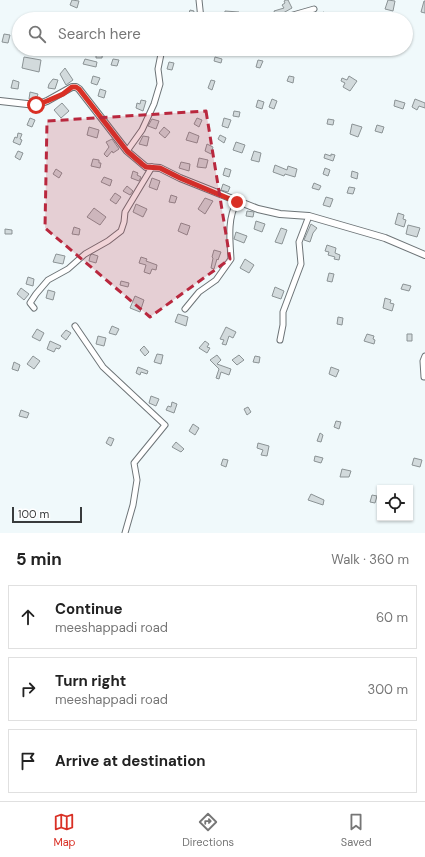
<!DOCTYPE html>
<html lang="en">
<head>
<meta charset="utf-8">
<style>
	body { margin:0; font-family:"DM Sans",sans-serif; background:#f6f6f6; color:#222 }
	.controls { position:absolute; right:12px; bottom:12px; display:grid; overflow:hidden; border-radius:0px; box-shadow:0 1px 3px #0004 }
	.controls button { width:36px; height:36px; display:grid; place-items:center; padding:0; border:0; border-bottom:1px solid #e0e0e0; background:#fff; color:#222; font:20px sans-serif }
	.scale { position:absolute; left:12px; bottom:10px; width:70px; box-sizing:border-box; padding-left:4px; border:2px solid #383b3c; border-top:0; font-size:11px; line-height:14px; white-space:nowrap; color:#383b3c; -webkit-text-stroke:3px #fff; paint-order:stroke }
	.stop { position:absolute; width:12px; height:12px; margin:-9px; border:3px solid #d93025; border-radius:50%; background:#fff }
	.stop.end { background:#d93025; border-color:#fff; box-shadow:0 1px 4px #0008 }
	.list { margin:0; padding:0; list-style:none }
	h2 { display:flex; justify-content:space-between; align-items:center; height:52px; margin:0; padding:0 16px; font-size:17px }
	h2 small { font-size:13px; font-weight:400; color:#767676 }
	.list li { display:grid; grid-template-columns:26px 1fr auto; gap:12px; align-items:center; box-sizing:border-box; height:64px; margin:0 8px 8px; padding:0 8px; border:1px solid #e0e0e0; border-radius:0px }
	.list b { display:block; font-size:15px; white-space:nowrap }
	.list p { margin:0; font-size:13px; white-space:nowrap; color:#767676 }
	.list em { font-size:13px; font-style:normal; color:#767676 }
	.icon { flex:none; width:22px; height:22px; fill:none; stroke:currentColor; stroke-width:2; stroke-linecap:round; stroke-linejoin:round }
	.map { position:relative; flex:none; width:425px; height:533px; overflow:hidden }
	.search { position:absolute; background:#fff; box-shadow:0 1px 3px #0004; left:12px; right:12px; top:12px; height:44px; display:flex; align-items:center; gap:10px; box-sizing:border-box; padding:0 14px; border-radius:22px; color:#767676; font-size:15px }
	.sheet { height:268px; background:#fff }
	nav { display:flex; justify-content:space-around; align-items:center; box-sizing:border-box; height:56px; border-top:1px solid #e0e0e0; background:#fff; font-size:11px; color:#767676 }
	nav a { display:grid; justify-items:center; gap:2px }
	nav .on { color:#d93025 }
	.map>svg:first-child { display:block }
	.building { fill:#d2dadc; stroke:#8b9395 }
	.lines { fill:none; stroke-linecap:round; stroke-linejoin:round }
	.minor-casing { stroke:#6d7477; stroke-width:7 }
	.tertiary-casing { stroke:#6d7477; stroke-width:8 }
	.minor { stroke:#fff; stroke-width:5 }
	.tertiary { stroke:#fff; stroke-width:6 }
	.route { stroke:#d93025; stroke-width:5 }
	.marked { fill:#b9283e; fill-opacity:0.2; stroke:#b9283e; stroke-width:3; stroke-dasharray:8 5; stroke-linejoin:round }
</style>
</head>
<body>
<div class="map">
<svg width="425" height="533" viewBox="0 0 425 533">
	<rect width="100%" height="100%" fill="#f0f9fb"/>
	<!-- building -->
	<path class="building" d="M72,0L79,1L77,8L70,5Z
		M286,0H288L292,8L276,17L274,11L284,8L282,5L285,3L284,1Z
		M388,0L395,1L393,11L385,9Z
		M424,1H425V13L421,12Z
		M190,10L194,11L192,19H187Z
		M225,11L239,12L240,17L234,18V19H224Z
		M323,12L329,14L327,19L320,17Z
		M4,34L10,35L8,43L2,42Z
		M54,49H67L66,54Z
		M96,49H103L102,58H96Z
		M198,49H206L205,54L197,52Z
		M308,49H328L326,55L313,51L312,54L307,53Z
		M24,57L41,60L39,72L22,68Z
		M215,57L222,59L221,63L214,61Z
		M85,59L97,62L96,67L83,64Z
		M113,59L119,60L117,66L111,65Z
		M258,60L263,61L260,68L256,67Z
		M169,62L174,63L172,70L167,69Z
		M65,68L73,80L66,85L60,74Z
		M93,76L100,78L97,85L91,83Z
		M289,76L294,77L293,83L287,81Z
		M349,76L357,81L350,91L343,87L345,83L341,81L342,78L347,80Z
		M53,79L58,80L55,89L48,88L49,84Z
		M13,80L19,82L18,89L11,88Z
		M211,80L215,81L212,90L208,88Z
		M100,89L106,91L104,98L98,96Z
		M30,92L38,94L36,100L29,99Z
		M272,99L277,101L274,109L269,107Z
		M415,99L425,103V108L419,106L417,110L412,107Z
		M141,100L146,101L143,111L136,108L137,103L140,104Z
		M258,100L264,102L262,109L256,107Z
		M395,100L405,103L403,109L394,106Z
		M62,103L69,111L61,118L54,110Z
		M234,111L240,112L239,117L233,116Z
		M30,118L35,120L32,127L27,125Z
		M197,118L202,120L199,127L194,124Z
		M224,118L231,120L228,128L222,126Z
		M152,119L159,121L156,129L148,126Z
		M328,119L334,120L333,125L327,124Z
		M352,124L362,127L358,137L350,134Z
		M377,125L384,127L382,133L375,131Z
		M89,127L99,130L97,138L87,135Z
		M164,127L170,132L165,138L159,133Z
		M189,132L199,136L197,143L186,140Z
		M18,133L22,134L20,139L22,140L20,145L13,142L15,137L17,138Z
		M220,135L226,138L224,143L218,139Z
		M143,136L149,137L147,146L139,144Z
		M112,139L119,149L113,153L112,151L107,157L104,154L109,147L106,142Z
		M236,142L245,145L242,153L233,150Z
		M207,144L213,147L211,154L205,151Z
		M18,151L23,153L20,160L15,157Z
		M254,151L261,153L259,162L251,160Z
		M325,154L331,156V154L335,155L333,161L324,158Z
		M199,158L208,160L206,168L197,167Z
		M93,159L99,160V163H101L100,168L91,166Z
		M181,162L190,164L189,171L179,168Z
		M275,165L287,170L288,166L297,169L295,177L285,174L284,176L273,172Z
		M225,168L231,170L229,177L223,175Z
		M325,168L330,170L328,176L323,174Z
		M56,169L62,173L59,178L53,174Z
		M133,171L138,173L137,175L141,177L139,181L131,178Z
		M352,171L358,173L357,179L351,177Z
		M104,177L112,180L110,186L101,182Z
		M152,178L160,181L157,190L149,187Z
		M314,183L321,186L319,190L312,188Z
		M223,184L230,187L228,192L221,190Z
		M127,186L133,191L130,195L123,191Z
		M349,187L355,188L353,194L347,193Z
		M115,193L121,197L116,204L110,200Z
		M171,195L177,197L175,203L169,202Z
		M326,197L333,199L330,207L323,205Z
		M205,198L213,201L205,214L198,209Z
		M136,204L147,209L143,217L133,212Z
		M94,208L106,217L100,225L87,217Z
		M247,211L254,212L253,217L246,216Z
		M398,213L404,215L403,219L406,220L404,227L395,224Z
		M256,221L265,224L262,232L254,229Z
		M181,223L190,226L187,235L178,231Z
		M311,224L317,228L313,233L310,242L304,240Z
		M408,225L420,228L417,237L406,234Z
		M74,227L80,229L79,235L72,234Z
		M281,228L287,230L282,244L275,242Z
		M5,229L12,230V234H5Z
		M236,232L247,236L244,243L234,239Z
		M327,245L336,248L335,253L340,255L339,260L334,259L335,257L328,255L329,252L325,251Z
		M214,250L221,252L218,260L217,259L214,269L211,268L213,258L212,257Z
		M56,254L65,256L63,264L53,262Z
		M92,254L98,256L96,263L89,261L90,256Z
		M141,257L147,259L146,261L157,265L156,270L152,269L150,274L144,272L146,265L139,263Z
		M245,259L254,265L249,273L240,268Z
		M329,273L334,274L332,282L327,281Z
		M28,277L34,279L33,286L26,284Z
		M121,281L129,283L128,287L120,285Z
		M403,284L411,286L409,291L401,289Z
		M275,287L284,291L281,299L272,296Z
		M21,288L29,294L24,300L17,294Z
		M48,290L55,292L53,300L46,298Z
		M135,296L144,300L140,312L130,308Z
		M385,298L391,300L390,303L394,304L392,311L383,308Z
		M178,314L188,317L186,326L175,322Z
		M338,317L343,318L342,325L337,324Z
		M112,326L119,329L116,335L109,333Z
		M226,327L236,332L233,338L229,336L226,345L222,344L224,340L220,339Z
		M37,329L44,333L40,341L32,337Z
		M66,330L71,333L66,340L61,336Z
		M367,334L374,336L373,339L375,340L374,344L364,341Z
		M407,334H412V341H407Z
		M98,336L106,338L104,346L96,344Z
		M50,341L61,346L59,349L56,348L54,352L47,349Z
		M205,341L209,344L207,347L210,348L207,353L199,348Z
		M144,346L149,352L145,356L140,350Z
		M157,354L163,355L161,364L154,362Z
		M217,355L221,360L217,364L231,369L229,375L221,372L219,379L216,378L219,369L210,360Z
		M239,355L244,360L237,365L232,360Z
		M33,356L40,361L34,369L27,364Z
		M255,356L260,357L259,363L253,362Z
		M14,362L20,365L18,371L12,369Z
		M138,367L148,371L147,374L141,372L140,375L136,373Z
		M331,367L339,370L336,377L329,374Z
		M151,396L159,399L156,406L149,403Z
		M172,402L177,404L174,413L166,410L168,406L171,407Z
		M248,407L251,412L247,415L244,409Z
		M21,410L29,413L27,418L19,416Z
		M336,421L341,422L339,429L334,427Z
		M193,424L199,428L195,435L189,431Z
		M320,433L323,435L321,442L317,441Z
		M109,437L114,439L111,446L106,443Z
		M176,442L184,449L181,452L172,447Z
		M258,443L269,446L267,456L261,455L263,450L257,448Z
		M315,456L323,458L321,463L314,461Z
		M414,458L422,460L420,467L412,465Z
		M223,459L228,460L226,467L221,465Z
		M342,469L351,471L349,477H340Z
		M311,494L324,500L323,505L308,500Z
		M372,495L377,496L375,503L370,502Z"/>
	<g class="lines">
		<defs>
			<path id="minor" d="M199,0L201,19
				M279,19L314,9
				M127,151L142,130L154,104L160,84L158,69L162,49
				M34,308L30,303L36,294L48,280L68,269L85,254L108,241L121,231L124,222L125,212L152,167
				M185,309L199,292L216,280L231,259C230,241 227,218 237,202
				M75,326L103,367L165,425L134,463L137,480L133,505L125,533
				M280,340L283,325V312L301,264L299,242L309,216
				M424,377L423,361L425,356"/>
			<path id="tertiary" d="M0,101L36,105L47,101L72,87H76L79,89L127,151L146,167L160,168L180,178L258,209L280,214L309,216L385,238L425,255"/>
		</defs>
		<!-- minor casing -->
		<use href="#minor" class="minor-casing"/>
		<!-- tertiary casing -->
		<use href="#tertiary" class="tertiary-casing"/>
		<!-- minor -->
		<use href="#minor" class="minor"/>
		<!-- tertiary -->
		<use href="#tertiary" class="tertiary"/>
	</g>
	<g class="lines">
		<!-- route -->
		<path class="route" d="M36,105L47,101L63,94L72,87H76L79,89L127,151L142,164L146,167L160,168L180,178L237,202"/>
	</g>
	<!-- marked area -->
	<path class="marked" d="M206,111L230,259L150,317L45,228L47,121Z"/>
</svg>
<div class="controls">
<button><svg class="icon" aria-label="locate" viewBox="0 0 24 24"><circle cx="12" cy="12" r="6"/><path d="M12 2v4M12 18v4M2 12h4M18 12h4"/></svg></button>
</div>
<div class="scale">100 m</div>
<div class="stop" style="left:36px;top:105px"></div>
<div class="stop end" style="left:237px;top:202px"></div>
<div class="search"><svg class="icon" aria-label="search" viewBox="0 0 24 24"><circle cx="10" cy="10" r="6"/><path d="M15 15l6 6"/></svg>Search here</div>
</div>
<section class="sheet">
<h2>5 min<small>Walk · 360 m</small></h2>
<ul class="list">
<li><svg class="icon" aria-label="ahead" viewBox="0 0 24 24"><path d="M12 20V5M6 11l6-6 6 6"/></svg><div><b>Continue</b><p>meeshappadi road</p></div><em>60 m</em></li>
<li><svg class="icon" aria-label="right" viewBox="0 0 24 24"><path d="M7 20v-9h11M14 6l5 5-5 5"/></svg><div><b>Turn right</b><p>meeshappadi road</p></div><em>300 m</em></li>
<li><svg class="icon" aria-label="arrive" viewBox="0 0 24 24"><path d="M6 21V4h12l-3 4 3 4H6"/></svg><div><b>Arrive at destination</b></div></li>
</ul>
</section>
<nav>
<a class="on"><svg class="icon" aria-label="map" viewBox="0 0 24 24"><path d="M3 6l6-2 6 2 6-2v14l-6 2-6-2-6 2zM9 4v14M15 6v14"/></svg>Map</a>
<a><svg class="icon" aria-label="directions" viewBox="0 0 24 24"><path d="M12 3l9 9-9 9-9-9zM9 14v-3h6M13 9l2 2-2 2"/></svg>Directions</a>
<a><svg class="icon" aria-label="saved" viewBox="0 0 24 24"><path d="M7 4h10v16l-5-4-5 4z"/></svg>Saved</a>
</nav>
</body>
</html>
